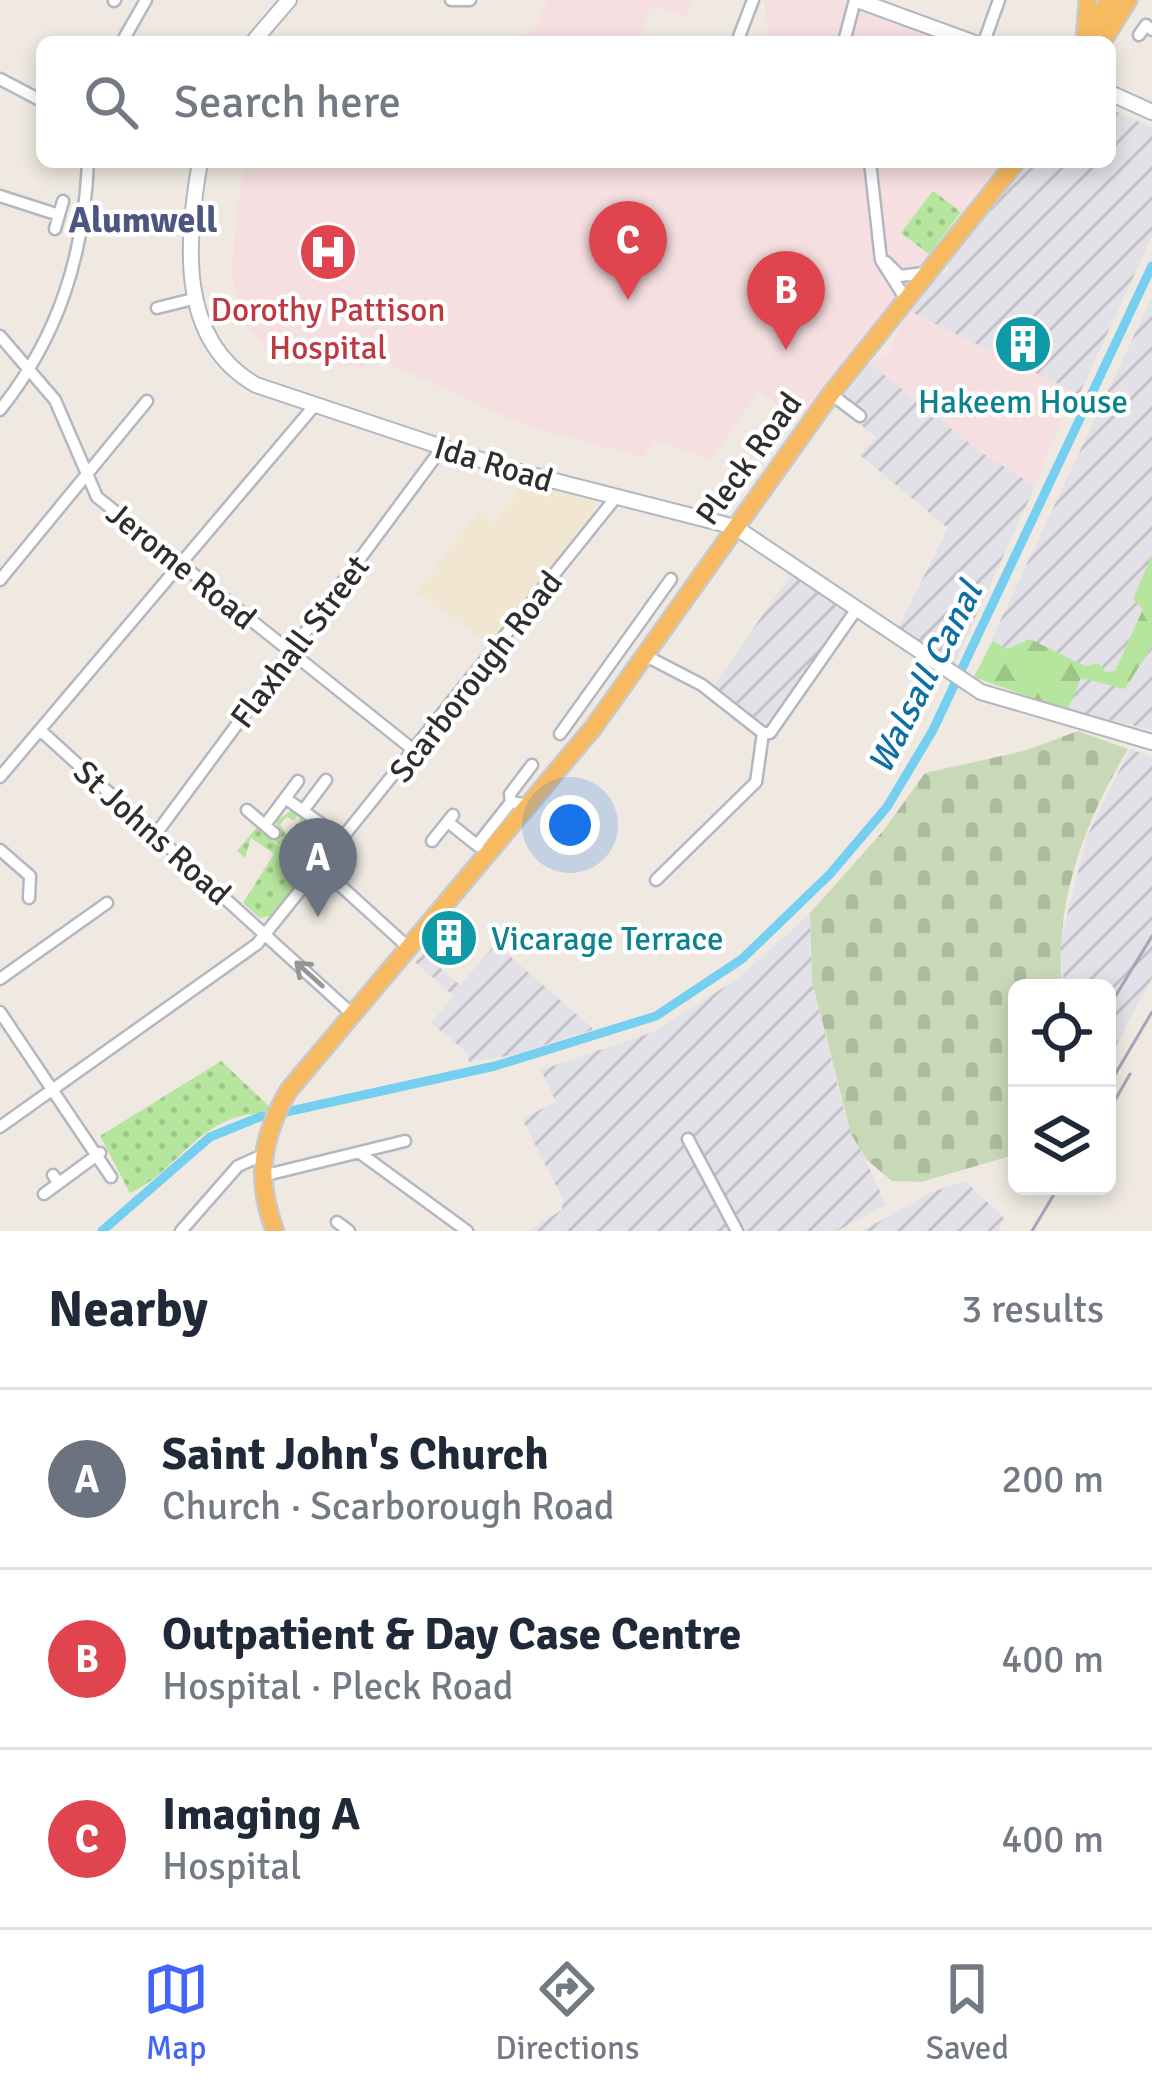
<!DOCTYPE html>
<html lang="en">
<head>
<meta charset="utf-8">
<style>
	body { margin:0; font-family:Signika,sans-serif; background:#f2f2f3; color:#1f2937 }
	.controls { position:absolute; right:36px; bottom:36px; display:grid; overflow:hidden; border-radius:18px; box-shadow:0 6px 18px #0003 }
	.controls button { width:108px; height:108px; display:grid; place-items:center; padding:0; border:0; border-bottom:3px solid #e0e1e3; background:#fff; color:#1f2937; font:60px sans-serif }
	.you { position:absolute; left:570px; top:825px; width:42px; height:42px; margin:-30px; border:9px solid #fff; border-radius:50%; background:#1a73e8; box-shadow:0 0 0 18px #1a73e833 }
	.badge { display:grid; place-items:center; width:78px; height:78px; border-radius:50%; background:#4264fb; color:#fff; font-size:39px; font-weight:700 }
	.pin { position:absolute; translate:-50% -99px; filter:drop-shadow(0 3px 6px #0008) }
	.pin::after { content:''; position:absolute; top:63px; width:42px; height:36px; background:inherit; clip-path:polygon(0 0,100% 0,50% 100%) }
	.list { margin:0; padding:0; list-style:none }
	h2 { display:flex; justify-content:space-between; align-items:center; height:156px; margin:0; padding:0 48px; font-size:51px }
	h2 small { font-size:39px; font-weight:400; color:#747a83 }
	.list li { display:grid; grid-template-columns:78px 1fr auto; gap:36px; align-items:center; box-sizing:border-box; height:180px; padding:0 48px; border-top:3px solid #e0e1e3 }
	.list b { display:block; font-size:45px; white-space:nowrap }
	.list p { margin:0; font-size:39px; white-space:nowrap; color:#747a83 }
	.list em { font-size:39px; font-style:normal; color:#747a83 }
	.icon { flex:none; width:66px; height:66px; fill:none; stroke:currentColor; stroke-width:2; stroke-linecap:round; stroke-linejoin:round }
	.map { position:relative; flex:none; width:1152px; height:1231px; overflow:hidden }
	.search { position:absolute; background:#fff; box-shadow:0 6px 18px #0003; left:36px; right:36px; top:36px; height:132px; display:flex; align-items:center; gap:30px; box-sizing:border-box; padding:0 42px; border-radius:18px; color:#747a83; font-size:45px }
	.sheet { height:696px; background:#fff }
	nav { display:flex; justify-content:space-around; align-items:center; box-sizing:border-box; height:168px; border-top:3px solid #e0e1e3; background:#fff; font-size:33px; color:#747a83 }
	nav a { display:grid; justify-items:center; gap:6px }
	nav .on { color:#4264fb }
	.map>svg:first-child { display:block }
	.industrial { fill:url(#industrial-furrows) }
	.education { fill:#f0e6d1 }
	.medical { fill:#f5dfe0 }
	.grass { fill:url(#grass-dots) }
	.forest { fill:url(#forest-firs) }
	.cemetery { fill:url(#cemetery-stones) }
	.lines { fill:none; stroke-linecap:round; stroke-linejoin:round }
	.canal { stroke:#75cff0; stroke-width:9 }
	.minor-casing { stroke:#b4b7c1; stroke-width:15 }
	.tertiary-casing { stroke:#b4b7c1; stroke-width:18 }
	.trunk-casing { stroke:#c9c9c9; stroke-width:21 }
	.minor { stroke:#fff; stroke-width:10 }
	.tertiary { stroke:#fff; stroke-width:14 }
	.trunk { stroke:#f8ba60; stroke-width:16 }
	.rail { stroke:#a3a6b8; stroke-width:3 }
	.oneway { stroke:#969696 }
	.labels { text-anchor:middle; stroke-width:9; stroke-linejoin:round; paint-order:stroke }
	.health-label { font-size:33px; fill:#be3a42; stroke:#fff }
	.culture-label { font-size:33px; fill:#0d838f; stroke:#fff }
	.street-label { font-size:33px; fill:#2e2e2e; stroke:#fff }
	.neighbourhood-label { font-size:36px; font-weight:bold; fill:#4d5680; stroke:#fff }
	.water-label { font-size:36px; font-style:italic; fill:#0d6fa3; stroke:#fff }
</style>
</head>
<body>
<div class="map">
<svg width="1152" height="1231" viewBox="0 0 1152 1231">
	<defs>
		<pattern id="industrial-furrows" width="10" height="10" patternUnits="userSpaceOnUse" patternTransform="scale(3)"><rect width="10" height="10" fill="#e3e1e8"/><path d="M-1 1l2-2M0 10L10 0M9 11l2-2" fill="none" stroke="#c3c1c7"/></pattern>
		<pattern id="grass-dots" width="8" height="8" patternUnits="userSpaceOnUse" patternTransform="scale(3)"><rect width="8" height="8" fill="#b6e59e"/><path d="M2 2h.1M6 6h.1" fill="none" stroke="#9dc588" stroke-width="1.8" stroke-linecap="round"/></pattern>
		<pattern id="forest-firs" width="22" height="20" patternUnits="userSpaceOnUse" patternTransform="scale(3)"><rect width="22" height="20" fill="#b6e59e"/><path d="M5 1l3.5 6h-7zM16 11l3.5 6h-7z" fill="#9dc588"/></pattern>
		<pattern id="cemetery-stones" width="16" height="16" patternUnits="userSpaceOnUse" patternTransform="scale(3)"><rect width="16" height="16" fill="#c8d9b8"/><path d="M2 7V4a2 2 0 0 1 4 0v3zM10 15v-3a2 2 0 0 1 4 0v3z" fill="#acbb9e"/></pattern>
	</defs>
	<rect width="100%" height="100%" fill="#efe9e1"/>
	<!-- industrial -->
	<path class="industrial" d="M1110,109L1152,127V236L1079,395L909,311L937,275L948,272L950,257L1024,162H1110Z
		M1152,297V730L1059,708L974,677Z
		M869,363L981,452L1035,486L955,663L898,628L948,528L860,455L876,437L856,421L863,411L845,396Z
		M791,574L846,612L767,727L714,685Z
		M1130,749L1152,757V978L1112,1053L1107,1050V988H1065L1059,947L1087,836Z
		M810,913L812,981L845,1115L886,1205L837,1231H528L562,1210L563,1199L522,1119L556,1102L541,1070L656,1031L740,977Z
		M496,944L592,1028V1030L513,1055L469,1062L467,1052L431,1023L454,996L415,962L423,953L460,985Z
		M965,1181L1005,1219L998,1231H862L932,1192Z"/>
	<!-- education -->
	<path class="education" d="M526,481L594,501V512L489,644L416,592L479,510L494,522Z"/>
	<!-- medical -->
	<path class="medical" d="M547,0H693L687,17L651,6L639,42H512L536,28Z
		M764,0H840L954,42H763L768,29Z
		M247,162H1000L798,421L759,391L710,460L655,440L643,457L529,427L372,356L364,368L285,357L264,346L245,325L232,277L236,209Z
		M909,311L1073,391L1035,486L981,452L870,364L888,353Z"/>
	<!-- grass -->
	<path class="grass" d="M933,191L961,212L929,254L901,233Z
		M292,810L299,813L294,820L286,817L280,825L287,835L303,816L317,829L300,852L307,858L325,836L330,848L273,915L260,918L243,903L274,854L251,838L245,858L237,851L257,827L282,849L273,838L279,831L276,821Z
		M221,1061L269,1106L266,1113C199,1113 178,1172 130,1193L100,1136Z"/>
	<!-- forest -->
	<path class="forest" d="M1152,554V646L1125,689L1081,678L1067,711L974,677L993,641L1007,649L1030,639L1085,666L1098,663L1105,672L1115,671L1143,609L1133,599Z"/>
	<!-- cemetery -->
	<path class="cemetery" d="M1078,731L1128,749C1084,823 1054,902 1062,988H1017V1154L921,1182L892,1181L867,1160L851,1134L812,981L810,913L884,830L925,773L1024,751Z"/>
	<g class="lines">
		<!-- canal -->
		<path class="canal" d="M286,1112L495,1066L656,1016L742,959L830,874L887,807L933,730L1152,266
			M102,1231L210,1137L262,1116"/>
		<defs>
			<path id="minor" d="M451,0H470
				M114,1L115,0
				M1139,35L1146,25L1152,30
				M122,42L146,0
				M737,42L753,0
				M844,42L855,0
				M984,42L999,0
				M0,79L42,101
				M870,162L881,260L905,298
				M0,196L59,215
				M55,229L63,201
				M886,262L900,276L924,273
				M157,308L193,299
				M0,336L55,400L97,497L416,752
				M831,394L860,416
				M0,410C59,336 84,255 88,162
				M0,580L147,401
				M644,655L702,685L763,733L756,782L656,880
				M40,730L352,1014
				M763,733H770L856,610
				M560,734L671,579
				M0,777L315,405
				M285,798L344,840
				M511,802L510,794L532,765
				M305,808L326,780
				M247,810L274,833
				M448,822L478,846
				M265,825L298,781
				M155,835L442,448
				M432,841L453,815
				M477,845L511,802L528,805
				M0,850L30,876L29,898
				M321,868L409,948
				M0,979L107,903
				M0,1012L111,1177
				M0,1127L257,944L617,496
				M688,1139L737,1231
				M360,1153L467,1231
				M53,1175L59,1183L100,1153
				M262,1176L405,1141
				M44,1194L59,1183
				M337,1222L349,1231
				M181,1231L238,1166L263,1155"/>
			<path id="tertiary" d="M857,0L972,42
				M253,42L289,0
				M1110,93L1152,112
				M200,162C186,241 177,340 256,385L508,469L735,527L981,692L1152,742"/>
			<path id="trunk" d="M1085,38L1088,0
				M1083,42L1110,0
				M1102,42L1128,0
				M275,1231C255,1179 261,1137 289,1090L593,728L831,394L1016,162"/>
		</defs>
		<!-- minor casing -->
		<use href="#minor" class="minor-casing"/>
		<!-- tertiary casing -->
		<use href="#tertiary" class="tertiary-casing"/>
		<!-- trunk casing -->
		<use href="#trunk" class="trunk-casing"/>
		<!-- minor -->
		<use href="#minor" class="minor"/>
		<!-- tertiary -->
		<use href="#tertiary" class="tertiary"/>
		<!-- trunk -->
		<use href="#trunk" class="trunk"/>
		<!-- rail -->
		<path class="rail" d="M1107,1010L1152,936
			M1107,1088L1152,1012
			M1107,1114L1130,1074
			M1032,1231L1059,1186"/>
	</g>
	<!-- one-way arrows -->
	<defs><path id="oneway-shaft" d="M-6 0H5M1.5-3L5.5 0L1.5 3" fill="none" stroke-width="1.6" stroke-linecap="round" stroke-linejoin="round" transform="scale(3)"/></defs>
	<use class="oneway" href="#oneway-shaft" transform="translate(309 974) rotate(-138)"/>
	<!-- icons -->
	<defs>
		<symbol id="hospital-disc" viewBox="-11 -11 22 22"><circle r="9.5" fill="#e0444e" stroke="#fff"/><path d="M-5-5h3v3.5h4V-5h3V5h-3V1.5h-4V5h-3Z" fill="#fff"/></symbol>
		<symbol id="building-disc" viewBox="-11 -11 22 22"><circle r="9.5" fill="#0f9aa8" stroke="#fff"/><path d="M-4-6H4V6H1V3H-1V6H-4ZM-2.5-4.3h1.7v1.8h-1.7ZM.8-4.3h1.7v1.8H.8ZM-2.5-1h1.7V.8h-1.7ZM.8-1h1.7V.8H.8Z" fill="#fff"/></symbol>
	</defs>
	<g fill-rule="evenodd">
		<use href="#hospital-disc" x="295" y="219" width="66" height="66"/>
		<use href="#building-disc" x="990" y="311" width="66" height="66"/>
		<use href="#building-disc" x="416" y="905" width="66" height="66"/>
	</g>
	<g class="labels">
		<!-- health labels -->
		<g class="health-label">
			<text x="328" y="321">Dorothy Pattison<tspan x="328" dy="38">Hospital</tspan></text>
		</g>
		<!-- culture labels -->
		<g class="culture-label">
			<text x="1023" y="413">Hakeem House</text>
			<text x="491" y="950" text-anchor="start">Vicarage Terrace</text>
		</g>
		<!-- street labels -->
		<g class="street-label">
			<text transform="translate(748 458) rotate(-54)" y="12">Pleck Road</text>
			<text transform="translate(494 463) rotate(17)" y="12">Ida Road</text>
			<text transform="translate(182 565) rotate(39)" y="12">Jerome Road</text>
			<text transform="translate(299 641) rotate(-53)" y="12">Flaxhall Street</text>
			<text transform="translate(475 676) rotate(-52)" y="12">Scarborough Road</text>
			<text transform="translate(153 832) rotate(42)" y="12">St Johns Road</text>
		</g>
		<!-- neighbourhood labels -->
		<g class="neighbourhood-label">
			<text x="143" y="232">Alumwell</text>
		</g>
		<!-- water labels -->
		<g class="water-label">
			<text transform="translate(924 677) rotate(-63)" y="13">Walsall Canal</text>
		</g>
	</g>
</svg>
<div class="controls">
<button><svg class="icon" aria-label="locate" viewBox="0 0 24 24"><circle cx="12" cy="12" r="6"/><path d="M12 2v4M12 18v4M2 12h4M18 12h4"/></svg></button>
<button><svg class="icon" aria-label="layers" viewBox="0 0 24 24"><path d="M12 4l9 5-9 5-9-5zM3 14l9 5 9-5"/></svg></button>
</div>
<div class="you"></div>
<div class="pin badge" style="left:318px;top:917px;background:#6b7280">A</div>
<div class="pin badge" style="left:786px;top:350px;background:#e0444e">B</div>
<div class="pin badge" style="left:628px;top:300px;background:#e0444e">C</div>
<div class="search"><svg class="icon" aria-label="search" viewBox="0 0 24 24"><circle cx="10" cy="10" r="6"/><path d="M15 15l6 6"/></svg>Search here</div>
</div>
<section class="sheet">
<h2>Nearby<small>3 results</small></h2>
<ul class="list">
<li><span class="badge" style="background:#6b7280">A</span><div><b>Saint John's Church</b><p>Church · Scarborough Road</p></div><em>200 m</em></li>
<li><span class="badge" style="background:#e0444e">B</span><div><b>Outpatient &amp; Day Case Centre</b><p>Hospital · Pleck Road</p></div><em>400 m</em></li>
<li><span class="badge" style="background:#e0444e">C</span><div><b>Imaging A</b><p>Hospital</p></div><em>400 m</em></li>
</ul>
</section>
<nav>
<a class="on"><svg class="icon" aria-label="map" viewBox="0 0 24 24"><path d="M3 6l6-2 6 2 6-2v14l-6 2-6-2-6 2zM9 4v14M15 6v14"/></svg>Map</a>
<a><svg class="icon" aria-label="directions" viewBox="0 0 24 24"><path d="M12 3l9 9-9 9-9-9zM9 14v-3h6M13 9l2 2-2 2"/></svg>Directions</a>
<a><svg class="icon" aria-label="saved" viewBox="0 0 24 24"><path d="M7 4h10v16l-5-4-5 4z"/></svg>Saved</a>
</nav>
</body>
</html>
